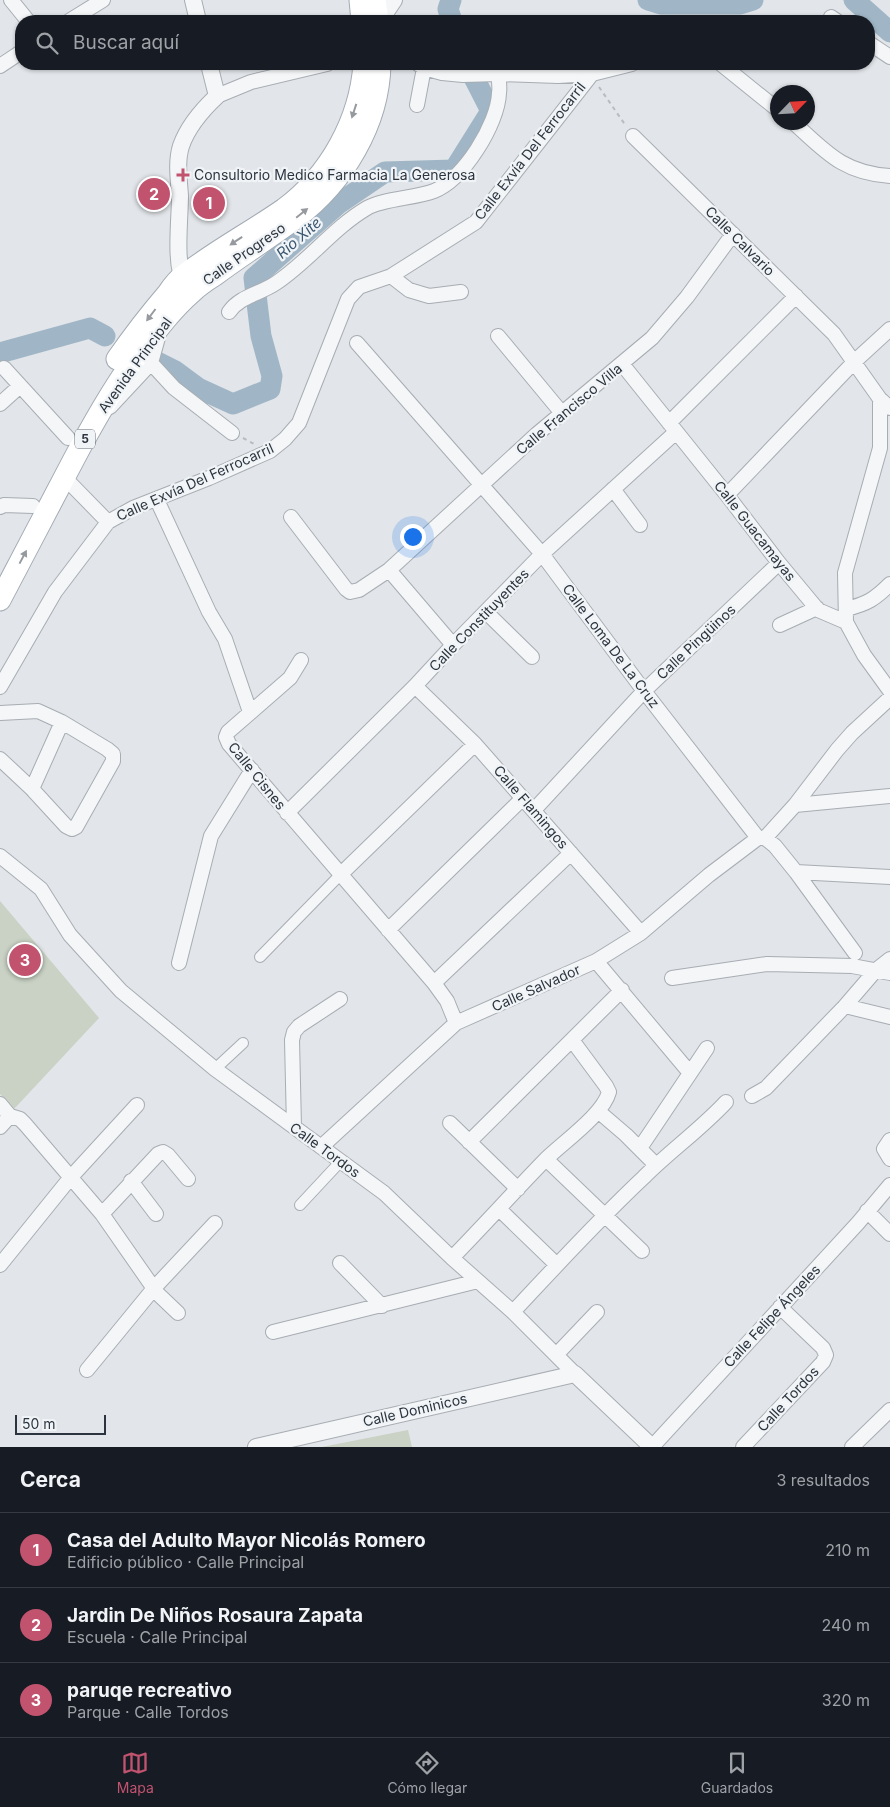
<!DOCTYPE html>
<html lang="es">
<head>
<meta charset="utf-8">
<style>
	body { margin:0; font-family:Inter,sans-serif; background:#20242c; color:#f1f3f6 }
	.compass { position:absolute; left:770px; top:85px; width:45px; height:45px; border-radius:50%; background:#171b24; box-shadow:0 1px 4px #0004; rotate:65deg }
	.scale { position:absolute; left:15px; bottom:12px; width:91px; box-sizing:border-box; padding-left:5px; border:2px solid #2c353f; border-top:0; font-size:14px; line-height:18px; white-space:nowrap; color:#2c353f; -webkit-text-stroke:4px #f1f4f7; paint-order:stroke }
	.you { position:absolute; left:412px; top:536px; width:18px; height:18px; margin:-12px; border:4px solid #fff; border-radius:50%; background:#1a73e8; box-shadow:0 0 0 8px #1a73e833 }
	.badge { display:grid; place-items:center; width:32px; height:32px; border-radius:50%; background:#c2536f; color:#fff; font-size:16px; font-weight:700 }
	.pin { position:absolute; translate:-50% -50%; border:2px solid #fff; box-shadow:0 1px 5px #0006 }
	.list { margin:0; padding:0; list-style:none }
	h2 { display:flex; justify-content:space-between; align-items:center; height:65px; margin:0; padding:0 20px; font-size:21px }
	h2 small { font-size:16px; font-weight:400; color:#9ea1a6 }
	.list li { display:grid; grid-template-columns:32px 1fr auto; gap:15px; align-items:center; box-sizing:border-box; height:75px; padding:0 20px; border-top:1px solid #363941 }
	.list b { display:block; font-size:19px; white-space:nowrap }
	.list p { margin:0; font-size:16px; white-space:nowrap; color:#9ea1a6 }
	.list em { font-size:16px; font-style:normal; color:#9ea1a6 }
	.icon { flex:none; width:28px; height:28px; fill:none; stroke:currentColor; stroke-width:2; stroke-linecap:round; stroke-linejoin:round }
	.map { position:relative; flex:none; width:890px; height:1447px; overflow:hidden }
	.search { position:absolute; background:#171b24; box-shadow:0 1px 4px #0004; left:15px; right:15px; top:15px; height:55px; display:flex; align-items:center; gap:12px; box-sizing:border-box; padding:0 18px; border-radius:20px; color:#9ea1a6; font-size:19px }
	.sheet { height:290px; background:#171b24 }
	nav { display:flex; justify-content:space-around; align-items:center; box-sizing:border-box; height:70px; border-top:1px solid #363941; background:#171b24; font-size:14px; color:#9ea1a6 }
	nav a { display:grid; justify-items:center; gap:2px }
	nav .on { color:#c2536f }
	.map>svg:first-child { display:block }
	.green { fill:#c9d2c4 }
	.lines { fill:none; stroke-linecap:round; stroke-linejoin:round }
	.river { stroke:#a0b6c6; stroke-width:21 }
	.pedestrian-casing { stroke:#a8adb3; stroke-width:12 }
	.minor-casing { stroke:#a8adb3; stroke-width:16 }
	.tertiary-casing { stroke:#a8adb3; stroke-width:18 }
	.primary-casing { stroke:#a2abb4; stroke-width:23 }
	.path { stroke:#b8bcc0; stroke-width:2; stroke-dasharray:4 4; stroke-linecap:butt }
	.pedestrian { stroke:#f4f6f8; stroke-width:10 }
	.minor { stroke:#f4f6f8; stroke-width:14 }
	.tertiary { stroke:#f4f6f8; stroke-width:16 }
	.primary { stroke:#fff; stroke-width:21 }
	.oneway { fill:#969a9f }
	.poi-dot { fill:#c2536f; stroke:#f1f4f7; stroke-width:2 }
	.labels { text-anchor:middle; stroke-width:4.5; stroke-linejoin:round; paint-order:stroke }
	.shield { fill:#f1f4f7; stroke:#676e76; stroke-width:1 }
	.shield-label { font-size:12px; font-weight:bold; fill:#2c353f }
	.street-label { font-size:14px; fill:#2c353f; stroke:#f1f4f7 }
	.poi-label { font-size:14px; fill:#2c353f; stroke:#f1f4f7; text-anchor:start }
	.water-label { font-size:15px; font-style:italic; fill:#395770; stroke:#f1f4f7 }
</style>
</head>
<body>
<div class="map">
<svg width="890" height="1447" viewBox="0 0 890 1447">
	<rect width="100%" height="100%" fill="#e2e5e9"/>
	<!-- green -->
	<path class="green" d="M0,901L99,1018L14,1109L0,1094Z
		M408,1430L412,1447H322Z"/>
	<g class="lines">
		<!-- river -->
		<path class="river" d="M451,0L448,9L452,21
			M648,0L661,4H740L753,0
			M854,0L890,32
			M0,353L90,328L105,336
			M157,362L175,371L198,388L233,404L270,389L272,376L261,336L254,278L338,204L385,172L454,170L491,111L467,64"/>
		<defs>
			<path id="pedestrian" d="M260,957L341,874
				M215,1069L243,1043
				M300,1205L341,1161"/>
			<path id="minor" d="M11,0L28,21
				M831,17L837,21
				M69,21L103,0
				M869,43L890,57
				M418,64L424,68L442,73L463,75L498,74L558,76L592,74L632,64
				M721,64L778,110
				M0,66L21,52
				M217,96L251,82L327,64
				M417,105L424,68
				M793,122C826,152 843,173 890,176
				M633,136L834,334L880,399L890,408
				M391,276L409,290L429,296L461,292
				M229,312C240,296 260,294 276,283C309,261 333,228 367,208C382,199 416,198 434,191C463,180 498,124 499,93C500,87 499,80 498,74
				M498,336L561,412
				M357,343L542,554L644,691L758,838H765L775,846L796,872L855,953
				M151,363L174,388L232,433
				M622,364L727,495L779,563L818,610L846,622L864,655L890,691
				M4,368L68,438
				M0,404L20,386
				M110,407L151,363L159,334
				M669,423L796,296
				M64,477L108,522
				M613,489L640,525
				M727,495L855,361L890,329
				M157,500L209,612L225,639L250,712
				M0,507L4,505L33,506
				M291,517L346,589L350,592L359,590L389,570L537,434L652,338L687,297L733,234
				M389,570L453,645
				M846,609C867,604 875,599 890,584
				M486,612L532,657
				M846,622L845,573L880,448V399
				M780,625L817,608
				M301,660L290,678L228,732L226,737L229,744L434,983L447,1001L456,1023
				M415,686L475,744L641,933
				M0,687L55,592L108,522L133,508L209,478L270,451L285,439L299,423L348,299L359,287L391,276L476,222L592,74
				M0,713L38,711L62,722L107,749L113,754V761L76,827L72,829L66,826L32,789L0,759
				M32,789L62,722
				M795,805L890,796
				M534,810L644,691L779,563
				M287,813L415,686L453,645L542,554L676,432
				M765,838L795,805L837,750L852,733L890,698
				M0,856L41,889L70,935L121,991L215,1069L384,1193L452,1258L513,1312L575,1374
				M796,872L890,877
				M341,874L475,744
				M388,930L523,798
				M596,961L690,1073
				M179,963L211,836L252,770
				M672,978L767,964L852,966L890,973
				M434,983L571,853
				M845,1006L890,1017
				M752,1096L766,1088L845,1006L876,970L890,959
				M0,1104L10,1116
				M598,1111L626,1135L656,1165
				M10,1116L20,1119L25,1124L102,1214L157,1293L178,1313
				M450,1123L518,1189
				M0,1127L10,1116
				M294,1127L292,1040L294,1032L299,1026L340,999
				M890,1140L884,1149L890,1159
				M469,1142L622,990
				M321,1147L456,1023L596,961L641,933L709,875L758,838
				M640,1148L707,1048
				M546,1159L642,1251
				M131,1181L156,1214
				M499,1209L557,1265
				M867,1211L890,1234
				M102,1214L158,1154L163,1152L168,1155L188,1179
				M452,1258C483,1226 513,1193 544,1161C562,1143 603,1115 609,1092L606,1086L572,1040
				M340,1263L382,1306
				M0,1265L71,1177L137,1105
				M513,1312C556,1266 598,1220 644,1177C670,1151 701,1129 726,1102
				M273,1332L478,1281
				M556,1355L597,1312
				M87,1370L155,1287L215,1223
				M652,1447L858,1223L890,1185
				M743,1447L823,1362L826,1355L823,1348L780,1307
				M852,1447L890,1410"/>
			<path id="tertiary" d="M193,0L198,21
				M380,21L394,0
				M185,284C174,265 180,219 180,196C179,180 176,162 181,146C188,126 202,110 217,96L209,64
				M256,1447L575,1374L652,1447"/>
			<path id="primary" d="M360,0L362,21
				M375,0L378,21
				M117,359C133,336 150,314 168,293C172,287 177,280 183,276C215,251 251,232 284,209C330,175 360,120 364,64
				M0,600C25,553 49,506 74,459C91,427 109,395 130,365C149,341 168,313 191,293C198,286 207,280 215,275C242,255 269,238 296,218C343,183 379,124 380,64"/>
		</defs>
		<!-- pedestrian casing -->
		<use href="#pedestrian" class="pedestrian-casing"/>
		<!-- minor casing -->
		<use href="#minor" class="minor-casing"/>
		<!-- tertiary casing -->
		<use href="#tertiary" class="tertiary-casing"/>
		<!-- primary casing -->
		<use href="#primary" class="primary-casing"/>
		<!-- path -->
		<path class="path" d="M599,87L626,126
			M243,438L254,444"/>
		<!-- pedestrian -->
		<use href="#pedestrian" class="pedestrian"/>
		<!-- minor -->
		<use href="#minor" class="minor"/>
		<!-- tertiary -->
		<use href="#tertiary" class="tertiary"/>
		<!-- primary -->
		<use href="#primary" class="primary"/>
	</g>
	<!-- one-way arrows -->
	<defs><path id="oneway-solid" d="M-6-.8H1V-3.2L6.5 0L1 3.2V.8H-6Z" transform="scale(1.25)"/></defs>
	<g class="oneway">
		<use href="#oneway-solid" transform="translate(354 111) rotate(108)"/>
		<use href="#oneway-solid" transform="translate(302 213) rotate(-39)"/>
		<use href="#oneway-solid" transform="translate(236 241) rotate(146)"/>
		<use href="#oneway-solid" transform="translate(151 315) rotate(127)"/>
		<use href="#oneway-solid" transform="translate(23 557) rotate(-62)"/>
	</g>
	<!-- markers -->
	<path class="poi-dot" d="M180.5 167.5h5v5h5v5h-5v5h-5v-5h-5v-5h5z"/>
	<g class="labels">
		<!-- shield labels -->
		<rect class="shield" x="75" y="429.5" width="20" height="19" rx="4"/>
		<g class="shield-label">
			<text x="85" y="443">5</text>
		</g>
		<!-- street labels -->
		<g class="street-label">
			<text transform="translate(530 151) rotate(-52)" y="5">Calle Exvía Del Ferrocarril</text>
			<text transform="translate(740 241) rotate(45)" y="5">Calle Calvario</text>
			<text transform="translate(244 254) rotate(-35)" y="5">Calle Progreso</text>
			<text transform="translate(135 365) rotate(-54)" y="5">Avenida Principal</text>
			<text transform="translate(569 409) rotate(-40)" y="5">Calle Francisco Villa</text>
			<text transform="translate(195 482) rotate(-24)" y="5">Calle Exvía Del Ferrocarril</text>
			<text transform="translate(755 531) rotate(52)" y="5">Calle Guacamayas</text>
			<text transform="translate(479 620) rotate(-46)" y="5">Calle Constituyentes</text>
			<text transform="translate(696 642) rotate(-43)" y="5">Calle Pingüinos</text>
			<text transform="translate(611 646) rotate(53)" y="5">Calle Loma De La Cruz</text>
			<text transform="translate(257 776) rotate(51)" y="5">Calle Cisnes</text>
			<text transform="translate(531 807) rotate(49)" y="5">Calle Flamingos</text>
			<text transform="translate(536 988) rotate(-24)" y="5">Calle Salvador</text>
			<text transform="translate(325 1150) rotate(36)" y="5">Calle Tordos</text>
			<text transform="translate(772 1316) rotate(-47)" y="5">Calle Felipe Ángeles</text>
			<text transform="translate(788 1399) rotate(-47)" y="5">Calle Tordos</text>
			<text transform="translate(415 1410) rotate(-13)" y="5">Calle Dominicos</text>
		</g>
		<!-- poi labels -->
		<g class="poi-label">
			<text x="194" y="180">Consultorio Medico Farmacia La Generosa</text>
		</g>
		<!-- water labels -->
		<g class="water-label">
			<text transform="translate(299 238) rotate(-41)" y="5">Rio Xite</text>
		</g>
	</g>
</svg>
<svg class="compass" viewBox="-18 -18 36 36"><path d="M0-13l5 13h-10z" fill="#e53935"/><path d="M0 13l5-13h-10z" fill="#9ea1a6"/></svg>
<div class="scale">50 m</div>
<div class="you"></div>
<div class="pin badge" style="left:209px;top:203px">1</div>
<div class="pin badge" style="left:154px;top:194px">2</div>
<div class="pin badge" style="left:25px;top:960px">3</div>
<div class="search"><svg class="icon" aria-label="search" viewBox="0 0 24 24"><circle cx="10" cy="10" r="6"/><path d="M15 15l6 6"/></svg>Buscar aquí</div>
</div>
<section class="sheet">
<h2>Cerca<small>3 resultados</small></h2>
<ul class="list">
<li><span class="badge">1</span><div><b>Casa del Adulto Mayor Nicolás Romero</b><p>Edificio público · Calle Principal</p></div><em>210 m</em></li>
<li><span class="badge">2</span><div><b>Jardin De Niños Rosaura Zapata</b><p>Escuela · Calle Principal</p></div><em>240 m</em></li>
<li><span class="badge">3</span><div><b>paruqe recreativo</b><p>Parque · Calle Tordos</p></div><em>320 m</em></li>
</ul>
</section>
<nav>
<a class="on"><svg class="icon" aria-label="map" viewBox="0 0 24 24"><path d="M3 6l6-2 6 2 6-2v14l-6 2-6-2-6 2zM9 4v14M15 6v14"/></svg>Mapa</a>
<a><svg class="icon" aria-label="directions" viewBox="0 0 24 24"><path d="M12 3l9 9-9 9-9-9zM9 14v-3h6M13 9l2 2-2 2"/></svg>Cómo llegar</a>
<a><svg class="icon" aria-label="saved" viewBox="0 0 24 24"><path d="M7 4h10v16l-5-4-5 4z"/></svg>Guardados</a>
</nav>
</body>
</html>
